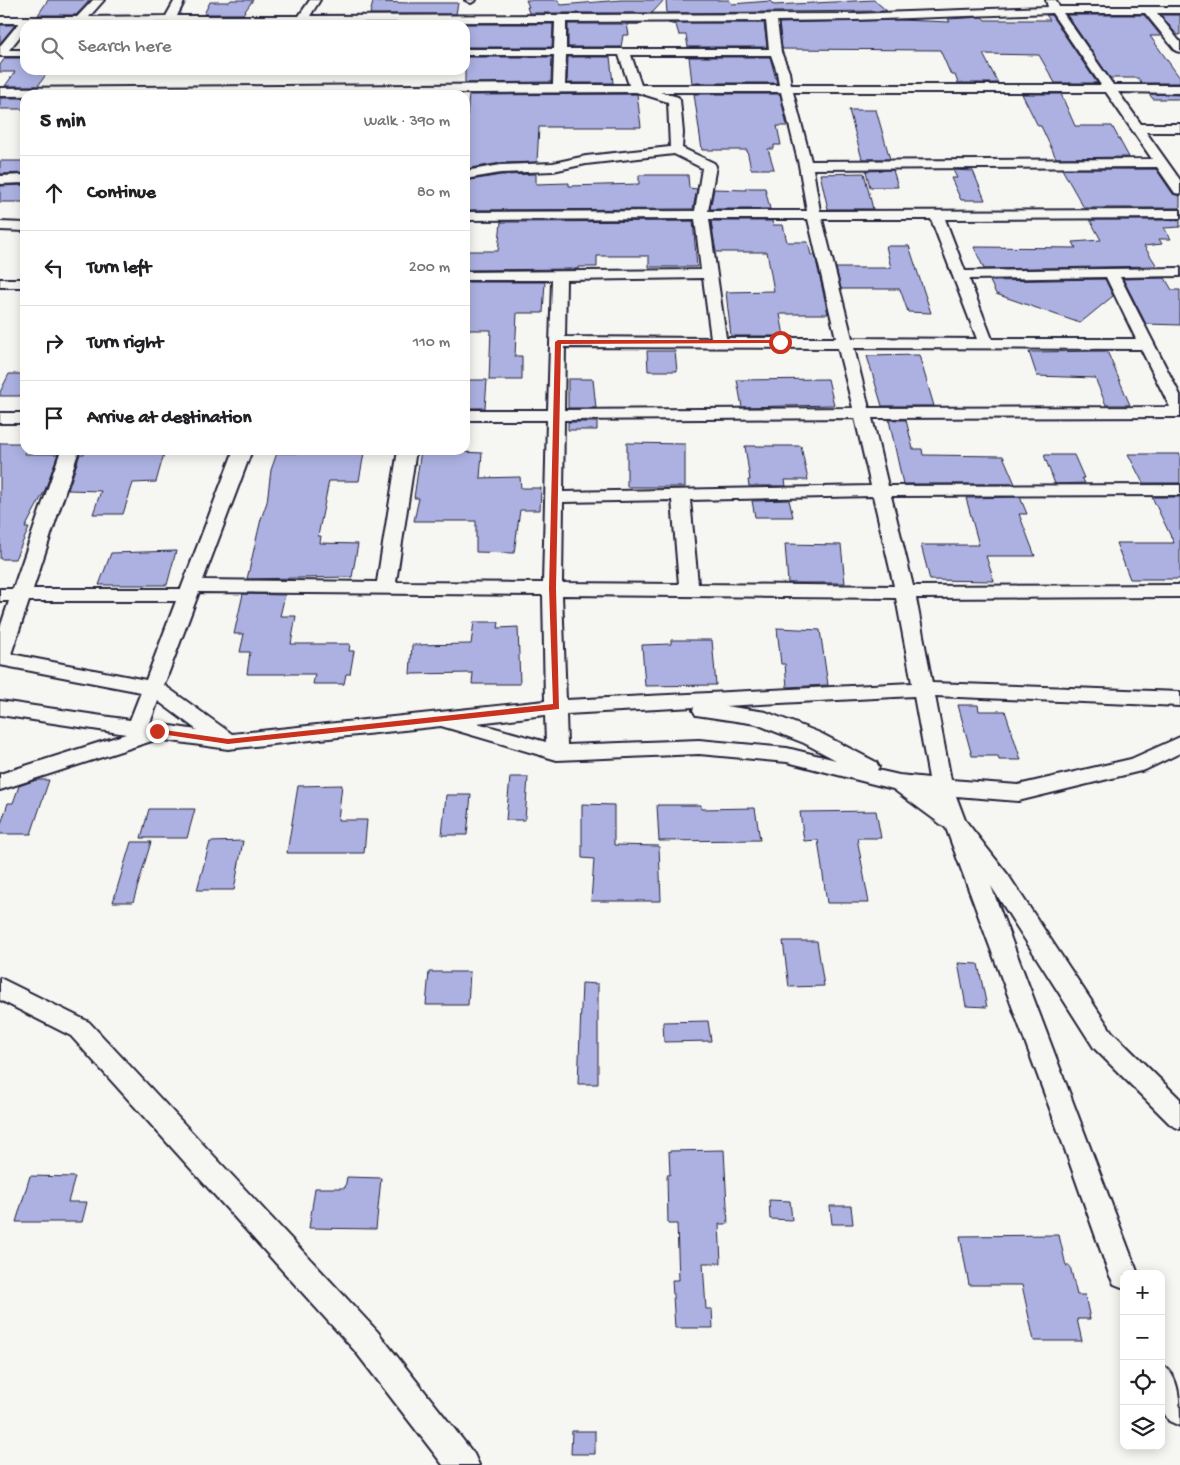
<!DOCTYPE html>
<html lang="en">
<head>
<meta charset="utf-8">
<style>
	body { margin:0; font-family:"Gochi Hand",sans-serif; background:#f2f2f2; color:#202124 }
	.controls { position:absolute; right:15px; bottom:15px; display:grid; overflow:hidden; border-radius:10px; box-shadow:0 2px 12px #0003 }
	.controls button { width:45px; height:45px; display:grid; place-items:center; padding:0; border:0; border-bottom:1px solid #e0e0e0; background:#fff; color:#202124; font:25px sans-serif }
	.stop { position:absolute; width:15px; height:15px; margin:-11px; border:4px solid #c8321e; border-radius:50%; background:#fff }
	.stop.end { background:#c8321e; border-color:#fff; box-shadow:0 1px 5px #0008 }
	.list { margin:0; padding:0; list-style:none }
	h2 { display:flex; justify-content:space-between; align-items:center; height:65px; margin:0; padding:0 20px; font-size:21px }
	h2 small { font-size:16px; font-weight:400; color:#757577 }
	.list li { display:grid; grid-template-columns:32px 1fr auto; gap:15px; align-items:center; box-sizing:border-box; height:75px; padding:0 20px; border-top:1px solid #e0e0e0 }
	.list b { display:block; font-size:19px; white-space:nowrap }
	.list em { font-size:16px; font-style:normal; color:#757577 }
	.icon { flex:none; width:28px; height:28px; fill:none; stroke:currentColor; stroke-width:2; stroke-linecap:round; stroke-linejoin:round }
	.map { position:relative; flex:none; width:1180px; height:1465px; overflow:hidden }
	.search { position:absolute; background:#fff; box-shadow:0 2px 12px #0003; left:20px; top:20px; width:450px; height:55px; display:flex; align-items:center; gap:12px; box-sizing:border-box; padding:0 18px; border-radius:15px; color:#757577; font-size:19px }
	.panel { position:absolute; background:#fff; box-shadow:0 2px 12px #0003; left:20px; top:90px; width:450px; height:365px; border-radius:15px }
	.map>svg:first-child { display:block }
	.building { fill:#acb1e2; stroke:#22223b }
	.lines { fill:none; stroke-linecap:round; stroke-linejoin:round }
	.street-casing { stroke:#22223b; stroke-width:4 }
	.street { fill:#f6f6f2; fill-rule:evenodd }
	.route { fill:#c8321e }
</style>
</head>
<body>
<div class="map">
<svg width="1180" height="1465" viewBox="0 0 1180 1465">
	<rect width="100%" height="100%" fill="#f6f6f2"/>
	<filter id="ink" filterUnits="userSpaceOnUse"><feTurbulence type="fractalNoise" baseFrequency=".02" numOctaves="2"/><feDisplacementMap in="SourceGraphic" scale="10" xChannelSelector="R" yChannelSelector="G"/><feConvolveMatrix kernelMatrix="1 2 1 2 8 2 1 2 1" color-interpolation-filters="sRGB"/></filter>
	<g filter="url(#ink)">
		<!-- building -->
		<path class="building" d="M48,0H90L76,15H38Z
			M231,0H253L243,14H204L210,2H229Z
			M526,0H558L561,5L621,0H664L652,13H529L527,7H529Z
			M666,0H729L732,4L770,1L774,5L874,0L887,11L667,13Z
			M373,2L410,3H458L456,14H370Z
			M1046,15H1051L1097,83H1055L1039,55L983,54L998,83H958L955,75H951L940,50L782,49L779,23L899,20L950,22L948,19L982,17L985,20H1050Z
			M1067,15H1144L1161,36H1150L1180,78V83H1142L1138,78H1110Z
			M1161,15H1180V35H1177Z
			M668,23H764L767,47H688L686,35H679L676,25Z
			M465,24H553L552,47H465Z
			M568,24H642H627L629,35H623L621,47H568Z
			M0,25H15L0,43Z
			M465,57H552L551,82L465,83Z
			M568,57H610L613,83H567Z
			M689,57H770L777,83H692Z
			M5,58H25V70H42L40,73H47L38,86H5L15,72H0V65Z
			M637,94L641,127H539L537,162L501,163L465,169V137L469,95Z
			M694,94H780L787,126H777L781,145H774V149H768L774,169H751L747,150H702Z
			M1022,94H1061L1075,126H1112L1129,157L1056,158L1041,126H1038Z
			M1149,94L1180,95V99H1153Z
			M0,98H25V109H0Z
			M849,110H876L890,159H862Z
			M0,161H25V173L0,174Z
			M1062,169H1156L1173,194L1180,196V208H1084Z
			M893,170L898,187H870L866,171Z
			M953,170L973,171L985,200H961L951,178H957Z
			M864,173L873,209H828L820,174Z
			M536,174V184L569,183V186L639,184V175H688L689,188L697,189L693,209L465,210V181L501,175Z
			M25,185V202H0V186Z
			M746,188H765L770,209H710L714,189L746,190Z
			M1090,220H1180V227L1164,228L1171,239H1159L1162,244L1144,246L1157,266L984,269L974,247L1076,248L1073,242L1101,240Z
			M693,221L697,267H649V256H597V267H578V269L465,270V251H498L501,222Z
			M711,221H772L773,225H783L787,242H808L811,255H815L828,314H780L784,336H731L726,292L774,291L767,252H716Z
			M886,246H909L931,313L908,312L900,289H841L836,268H891Z
			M1165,278L1172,290H1180V325L1146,324L1123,279Z
			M1105,279L1113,296L1080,323L996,294L990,281Z
			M465,282H545L543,313H517L515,356H522V380H489L491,330H465Z
			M647,351H675L677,371H648Z
			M1107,351L1130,405H1106L1095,378L1037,376L1029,352Z
			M919,355L934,406H882L867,356Z
			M9,374H25V387L20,396H0V392Z
			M568,379H593L596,408H568Z
			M828,379L834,405L742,407L737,380Z
			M468,380H487L485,408H465V382H468Z
			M889,420H906L913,449H922L923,455L1003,456L1015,484H903Z
			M568,422H597V430H568Z
			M0,443H25L26,450L25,454H58L45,490L25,528H29L15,559H0Z
			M627,443L685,444V487H627Z
			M745,446H801L808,480H785L786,486H749L748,480H750Z
			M85,450H165L156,482L133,483L123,514H93L101,491L68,490L80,454H84Z
			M421,450L482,453L480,478L520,477L521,488H541L540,510H520L514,553L476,552V521H414L419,498H414Z
			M277,453H364L359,481H329L318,536H321L320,543L358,544L352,577L247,579L261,519L267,502L271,470Z
			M1128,454H1180V483H1143Z
			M1044,455H1074L1084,478H1082L1085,483L1055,484Z
			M1020,497L1027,514H1019L1035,556H986L994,581L930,580L921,545H979L966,498Z
			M1152,497H1180V579H1130L1116,543H1174Z
			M789,500L793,517H755L752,501Z
			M785,544L841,545L845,583H788Z
			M176,551L167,585H99L111,553Z
			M243,594L285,595L280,616H296L291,644H350L349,651H354L350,674H346L344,684H313L315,674H247L250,652H240L244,634H234Z
			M474,622H499L498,628L518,627L520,684H472L473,673L410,674L412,645L471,644Z
			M777,628L820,630L828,685L787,687L785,664H781Z
			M671,640H712L716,685L645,686L642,645L671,644Z
			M958,705H978L979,711H1005L1021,760H999L998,756H972Z
			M510,777H528L525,820H506Z
			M36,780H49L31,834H0V827L8,803H13L19,786Z
			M342,785L338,820H367L364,853H287L298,786Z
			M446,795H471L467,835H442Z
			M582,804L614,805V845L659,846L661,901H591L594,859L582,858Z
			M657,805H701V809L755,808L760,840L659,841Z
			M149,809H195L187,838H141Z
			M876,811L881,838H857L869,903H827L818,840L804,841L800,812Z
			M243,841L234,890H197L210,842Z
			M131,842H151L133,902H113Z
			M783,941H817L824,986L789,987Z
			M958,963L978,964L987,1007L966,1006Z
			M429,972H470L468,1005H426Z
			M582,983L598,984V1084H578Z
			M708,1021L711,1041L664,1042L663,1022Z
			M724,1150L728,1224H719L721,1263H703L706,1309H712L713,1328H675L672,1280H679L677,1224H668L667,1175H670L669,1151Z
			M30,1176L75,1177L68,1202H87L82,1222H16Z
			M347,1177L381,1178L376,1229L309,1228L315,1188H345Z
			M769,1200L790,1201L792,1220L770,1219Z
			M830,1206H851L853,1224H832Z
			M1059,1235L1066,1266H1070L1077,1295H1085L1090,1319H1077L1082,1341H1034L1022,1285H969L960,1236Z
			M572,1431H595V1454H571Z"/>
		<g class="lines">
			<defs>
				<path id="street" d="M93,0H104L89,17L166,16L175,0H185L177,16H299L310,0H320L310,16L853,14L1048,7L1046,0H1056L1059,7H1180V13H1157L1180,42V52L1176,51L1145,13H1063L1113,85H1180V93L1118,92L1141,124H1180V132H1146L1180,180V194L1175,193L1157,167L813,169L820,211L1180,210V218L945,219L965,271L1180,268V276L1120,277L1180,395V417L872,418L888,486L1180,485V495L891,496L913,586L1180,585V597L916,598L932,683L1180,692V706L935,696L951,780L1018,785L1131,759L1180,737V753L1145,770L1018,801L956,796L965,820L1008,875L1112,1032L1180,1099V1129L1171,1125L1094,1048L991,886L1138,1274H1124V1288L1114,1284L1109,1274L1063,1144L946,828L893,789L787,762L699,754L557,760L441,726L228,749L158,739L0,790V774L126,734L0,715V701L130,720L141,692L0,665V628L9,601H0V589H13L61,450H79L33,589H181L234,450H252L203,580L377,582L398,450H416L396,582L543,583L547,420H465V410H548L552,280H465V272L701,270L695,219L465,220V212L695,211L702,168L674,154L586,164L553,171L501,173L465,179V171L501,165L553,163L586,156L670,147L668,102L636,92L0,96V88L553,84L554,55H465V49H554L555,22L30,23L25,25V30L9,50H25V56H0V46L19,23H0V17H77ZM1052,13L1101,85H791L789,72L781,52L777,21L853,20ZM766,21L769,49H566V22ZM566,55H619L629,85H565ZM631,55H771L777,72L779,85H641ZM660,92H781L799,165L807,211H708L716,166L714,163L682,148L683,133L680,100L678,97ZM793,92H1106L1152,159L811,161ZM709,219H808L836,338H726ZM822,219H931L977,339L852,338ZM1106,277L1136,339H992L969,279ZM703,278L711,338L565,337L566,280ZM565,347L838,348L853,408L564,410ZM854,348L1141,349L1170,407L869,408ZM855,418L871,486L563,492L564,420ZM873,496L894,586L698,584L690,500ZM672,500L679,584L562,583L563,502ZM199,592L543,595L545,701L232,734L164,685ZM562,595L896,598L912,683L566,700ZM29,601H176L146,680L11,654ZM914,696L929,778L899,775L877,770L879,767L876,762L820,733L766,712L725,706ZM158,701L197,730L150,723ZM694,707L693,710L696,715L756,724L804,743L836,760L787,748L699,740L567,745L566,714ZM545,715L546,742L477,723Z
					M465,0H476L471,3Z
					M25,175V183L0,184V176Z
					M0,222L25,223V231L0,230Z
					M0,279H25V287H0Z
					M0,413H25V423H0Z
					M0,978L89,1022L377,1331L474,1454L479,1465H443L355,1351L71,1036L0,1000Z
					M1161,1364C1180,1375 1180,1402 1180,1426L1169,1421L1161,1408Z"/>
			</defs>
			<!-- street casing -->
			<use href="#street" class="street-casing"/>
			<!-- street -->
			<use href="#street" class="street"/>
		</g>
	</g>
	<!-- route -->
	<path class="route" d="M780,340L782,343L561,344L556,588L559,709L228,744L154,733V729H157L228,739L553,704L549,588L555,342L558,340Z"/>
</svg>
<div class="controls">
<button>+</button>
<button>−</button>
<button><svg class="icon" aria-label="locate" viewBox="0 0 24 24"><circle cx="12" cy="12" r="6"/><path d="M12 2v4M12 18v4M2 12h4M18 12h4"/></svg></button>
<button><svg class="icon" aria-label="layers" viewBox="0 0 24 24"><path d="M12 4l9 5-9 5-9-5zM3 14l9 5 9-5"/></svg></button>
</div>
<div class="stop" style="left:780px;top:342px"></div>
<div class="stop end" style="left:157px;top:731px"></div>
<div class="search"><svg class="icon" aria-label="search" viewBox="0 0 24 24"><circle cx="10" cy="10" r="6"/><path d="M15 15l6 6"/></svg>Search here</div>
<section class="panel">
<h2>5 min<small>Walk · 390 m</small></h2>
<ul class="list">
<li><svg class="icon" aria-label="ahead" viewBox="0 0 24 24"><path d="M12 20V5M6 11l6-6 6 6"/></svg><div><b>Continue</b></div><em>80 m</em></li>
<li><svg class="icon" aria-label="left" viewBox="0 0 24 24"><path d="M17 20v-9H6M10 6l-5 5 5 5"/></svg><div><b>Turn left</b></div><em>200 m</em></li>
<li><svg class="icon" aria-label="right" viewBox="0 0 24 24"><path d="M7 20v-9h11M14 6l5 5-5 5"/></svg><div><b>Turn right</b></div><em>110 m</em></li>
<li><svg class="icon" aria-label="arrive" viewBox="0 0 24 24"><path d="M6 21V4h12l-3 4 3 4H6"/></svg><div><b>Arrive at destination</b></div></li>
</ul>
</section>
</div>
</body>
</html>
